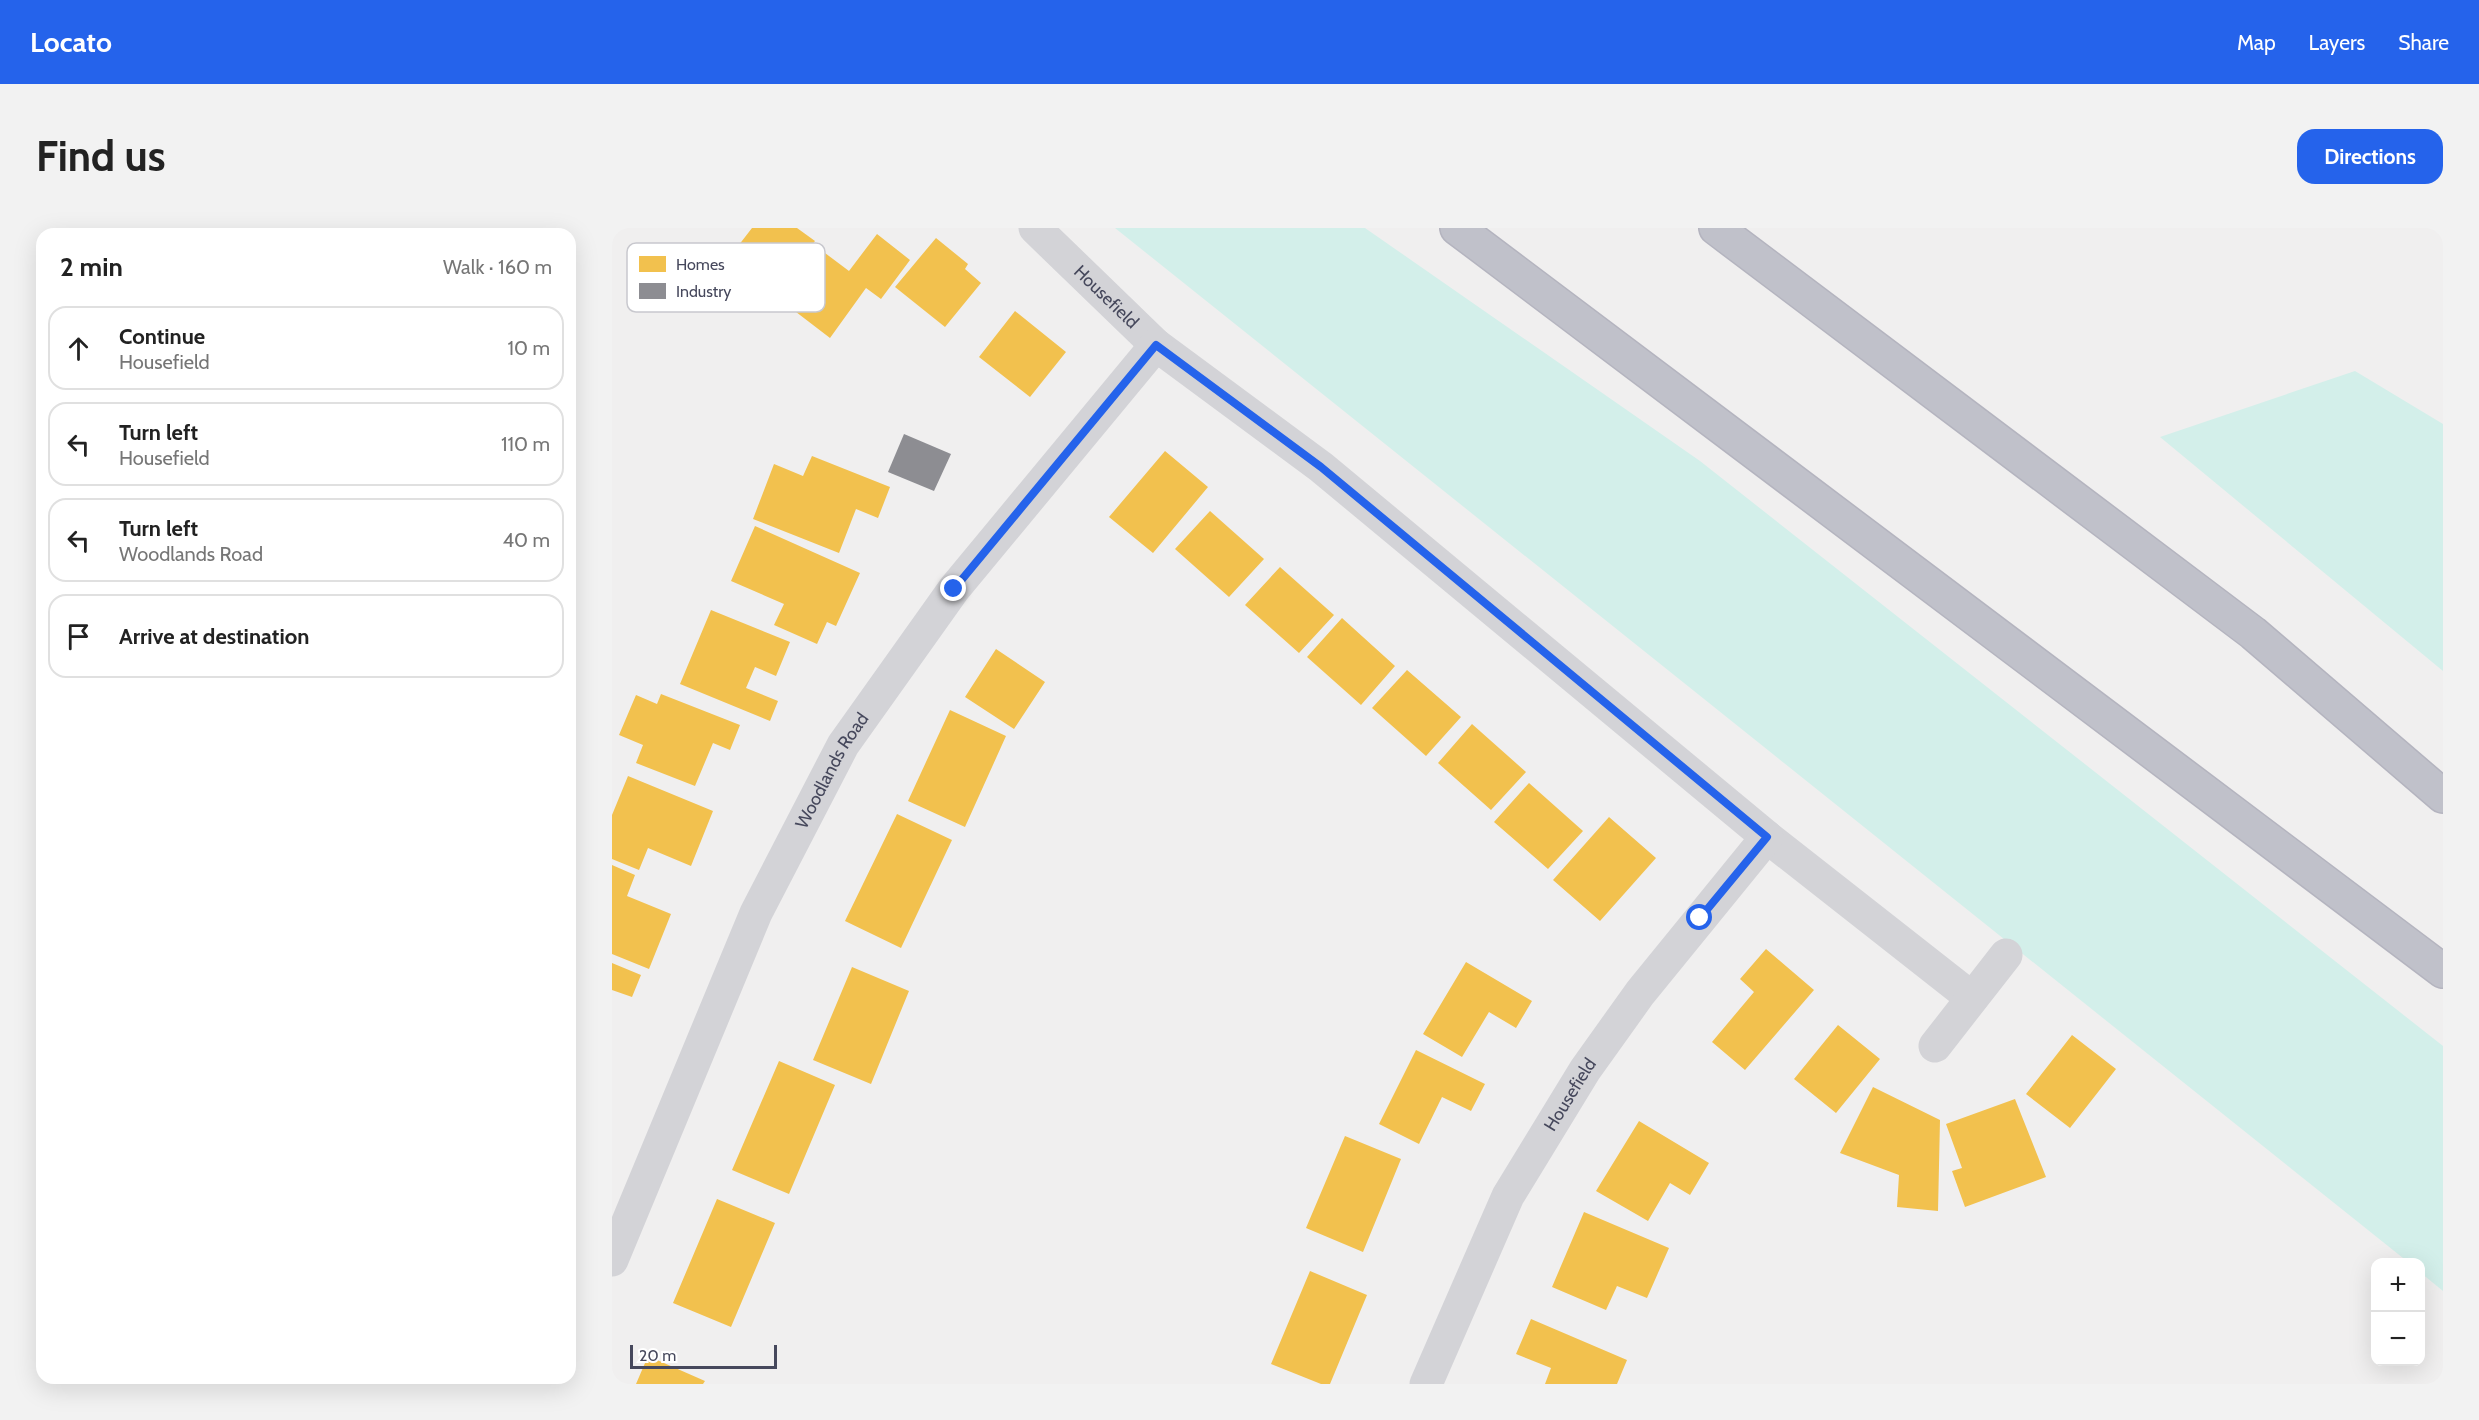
<!DOCTYPE html>
<html lang="en">
<head>
<meta charset="utf-8">
<style>
	body { margin:0; font-family:Cabin,sans-serif; background:#f2f2f2; color:#222 }
	.controls { position:absolute; right:18px; bottom:18px; display:grid; overflow:hidden; border-radius:12px; box-shadow:0 6px 24px #0002 }
	.controls button { width:54px; height:54px; display:grid; place-items:center; padding:0; border:0; border-bottom:2px solid #e0e0e0; background:#fff; color:#222; font:30px sans-serif }
	.scale { position:absolute; left:18px; bottom:15px; width:147px; box-sizing:border-box; padding-left:6px; border:3px solid #46485c; border-top:0; font-size:16px; line-height:21px; white-space:nowrap; color:#46485c; -webkit-text-stroke:4px #fff; paint-order:stroke }
	.stop { position:absolute; width:18px; height:18px; margin:-14px; border:4px solid #2563eb; border-radius:50%; background:#fff }
	.stop.end { background:#2563eb; border-color:#fff; box-shadow:0 2px 6px #0008 }
	.list { margin:0; padding:0; list-style:none }
	h2 { display:flex; justify-content:space-between; align-items:center; height:78px; margin:0; padding:0 24px; font-size:26px }
	h2 small { font-size:20px; font-weight:400; color:#767676 }
	.list li { display:grid; grid-template-columns:39px 1fr auto; gap:18px; align-items:center; box-sizing:border-box; height:84px; margin:0 12px 12px; padding:0 12px; border:2px solid #e0e0e0; border-radius:18px }
	.list b { display:block; font-size:22px; white-space:nowrap }
	.list p { margin:0; font-size:20px; white-space:nowrap; color:#767676 }
	.list em { font-size:20px; font-style:normal; color:#767676 }
	.icon { flex:none; width:33px; height:33px; fill:none; stroke:currentColor; stroke-width:2; stroke-linecap:round; stroke-linejoin:round }
	.map { position:relative; flex:none; width:1831px; height:1156px; overflow:hidden; border-radius:18px }
	header { display:flex; align-items:center; gap:36px; box-sizing:border-box; height:84px; padding:0 30px; background:#2563eb; color:#fff }
	header strong { font-size:28px }
	nav { display:flex; gap:33px; margin-inline-start:auto; font-size:21px }
	.intro { display:flex; align-items:center; justify-content:space-between; box-sizing:border-box; height:144px; padding:0 36px }
	h1 { margin:0; font-size:42px }
	.button { padding:15px 27px; border-radius:18px; background:#2563eb; color:#fff; font-size:21px; font-weight:700 }
	main { display:flex; gap:36px; padding:0 36px }
	aside { flex:1; background:#fff; border-radius:18px; box-shadow:0 6px 24px #0002 }
	.map>svg:first-child { display:block }
	.green { fill:#d3efea }
	.homes { fill:#f2c14e }
	.industry { fill:#8d8d92 }
	.lines { fill:none; stroke-linecap:round; stroke-linejoin:round }
	.motorway-casing { stroke:#b4b4bf; stroke-width:36 }
	.minor { stroke:#d3d3d7; stroke-width:33 }
	.motorway { stroke:#c0c1ca; stroke-width:33 }
	.route { stroke:#2563eb; stroke-width:8 }
	.labels { text-anchor:middle; stroke-width:6; stroke-linejoin:round; paint-order:stroke }
	.street-label { font-size:18px; fill:#46485c; stroke:#fff }
	.key { fill:#fff; stroke:#c8c8ce; stroke-width:1.5 }
	.key-label { font-size:16px; fill:#46485c }
</style>
</head>
<body>
<header>
<strong>Locato</strong>
<nav><a>Map</a><a>Layers</a><a>Share</a></nav>
</header>
<div class="intro"><h1>Find us</h1><a class="button">Directions</a></div>
<main>
<aside>
<h2>2 min<small>Walk · 160 m</small></h2>
<ul class="list">
<li><svg class="icon" aria-label="ahead" viewBox="0 0 24 24"><path d="M12 20V5M6 11l6-6 6 6"/></svg><div><b>Continue</b><p>Housefield</p></div><em>10 m</em></li>
<li><svg class="icon" aria-label="left" viewBox="0 0 24 24"><path d="M17 20v-9H6M10 6l-5 5 5 5"/></svg><div><b>Turn left</b><p>Housefield</p></div><em>110 m</em></li>
<li><svg class="icon" aria-label="left" viewBox="0 0 24 24"><path d="M17 20v-9H6M10 6l-5 5 5 5"/></svg><div><b>Turn left</b><p>Woodlands Road</p></div><em>40 m</em></li>
<li><svg class="icon" aria-label="arrive" viewBox="0 0 24 24"><path d="M6 21V4h12l-3 4 3 4H6"/></svg><div><b>Arrive at destination</b></div></li>
</ul>
</aside>
<div class="map">
<svg width="1831" height="1156" viewBox="0 0 1831 1156">
	<rect width="100%" height="100%" fill="#f0efef"/>
	<!-- green -->
	<path class="green" d="M503,0H753L1088,233L1831,818V1063L1809,1045L1808,1034H1796Z
		M1743,143L1831,196V443L1548,209Z"/>
	<!-- homes -->
	<path class="homes" d="M140,0H185L203,13L163,66L116,31Z
		M265,6L298,32L269,71L254,60L218,110L171,74L209,22L237,43Z
		M324,10L356,36L353,41L369,55L333,99L283,59Z
		M403,83L454,124L418,169L367,129Z
		M553,223L596,259L541,325L497,289Z
		M200,228L278,259L266,290L244,281L227,325L141,291L162,236L191,248Z
		M598,283L652,331L617,369L563,321Z
		M143,298L248,345L224,398L215,394L205,416L162,397L172,376L119,353Z
		M668,339L722,387L687,425L633,377Z
		M99,382L178,414L164,448L143,439L134,460L166,473L158,493L68,456Z
		M730,390L783,438L749,477L695,429Z
		M384,421L433,454L402,501L353,469Z
		M795,442L849,489L814,528L760,480Z
		M49,466L128,497L118,522L101,515L83,558L24,535L31,517L7,507L24,467L45,476Z
		M338,482L394,508L353,599L296,573Z
		M860,496L914,544L879,582L826,535Z
		M16,548L101,583L79,638L36,620L27,642L0,631V587Z
		M917,555L971,603L936,641L882,594Z
		M285,586L340,612L289,720L233,693Z
		M997,589L1044,630L988,693L941,652Z
		M0,637L23,647L15,668L59,686L37,741L0,726Z
		M1154,721L1202,762L1133,842L1100,814L1142,764L1128,751Z
		M854,734L920,773L904,800L877,784L850,829L811,806Z
		M0,735L29,747L20,769L0,762Z
		M240,739L297,763L259,856L201,832Z
		M1226,797L1268,831L1224,885L1182,851Z
		M1460,807L1504,841L1458,900L1414,866Z
		M804,822L873,856L859,883L830,869L807,916L767,896Z
		M167,833L223,857L177,966L120,942Z
		M1261,859L1328,892L1326,983L1285,979L1287,947L1228,925Z
		M1403,871L1434,949L1353,979L1340,943L1350,940L1334,896Z
		M1027,893L1097,935L1078,967L1058,955L1036,993L984,963Z
		M733,908L789,931L751,1024L694,1000Z
		M105,971L163,995L119,1099L61,1075Z
		M972,984L1057,1020L1035,1070L1005,1058L994,1082L940,1059Z
		M698,1043L755,1067L718,1156H709L659,1136Z
		M919,1091L1015,1132L1005,1156H933L939,1140L904,1126Z
		M36,1128L93,1153L91,1156H24Z"/>
	<!-- industry -->
	<path class="industry" d="M292,206L339,226L322,263L276,244Z"/>
	<g class="lines">
		<defs>
			<path id="motorway" d="M845,0L1831,743
				M1104,0L1641,405L1831,568"/>
		</defs>
		<!-- motorway casing -->
		<use href="#motorway" class="motorway-casing"/>
		<!-- minor -->
		<g class="minor">
			<path id="s1" d="M423,0L544,117L709,239L1155,609L1360,770"/>
			<path d="M1323,818L1394,727"/>
			<path id="s2" d="M0,1032L144,685L231,517L342,361L544,117"/>
			<path id="s3" d="M814,1156L896,968L973,842L1028,765L1155,609"/>
		</g>
		<!-- motorway -->
		<use href="#motorway" class="motorway"/>
	</g>
	<g class="lines">
		<!-- route -->
		<path class="route" d="M342,361L544,117L709,239L1155,609L1088,690"/>
	</g>
	<g class="labels">
		<!-- street labels -->
		<g class="street-label">
			<text dy="6" stroke="none"><textPath href="#s1" startOffset="99">Housefield</textPath></text>
			<text dy="6" stroke="none"><textPath href="#s2" startOffset="537">Woodlands Road</textPath></text>
			<text dy="6" stroke="none"><textPath href="#s3" startOffset="324">Housefield</textPath></text>
		</g>
	</g>
	<!-- legend -->
	<rect x="15" y="15" width="198" height="69" rx="9" class="key"/>
	<rect x="27" y="28" width="27" height="16" fill="#f2c14e"/>
	<rect x="27" y="55" width="27" height="16" fill="#8d8d92"/>
	<g class="key-label">
		<text x="64" y="42">Homes</text>
		<text x="64" y="69">Industry</text>
	</g>
</svg>
<div class="controls">
<button>+</button>
<button>−</button>
</div>
<div class="scale">20 m</div>
<div class="stop" style="left:1088px;top:690px"></div>
<div class="stop end" style="left:342px;top:361px"></div>
</div>
</main>
</body>
</html>
